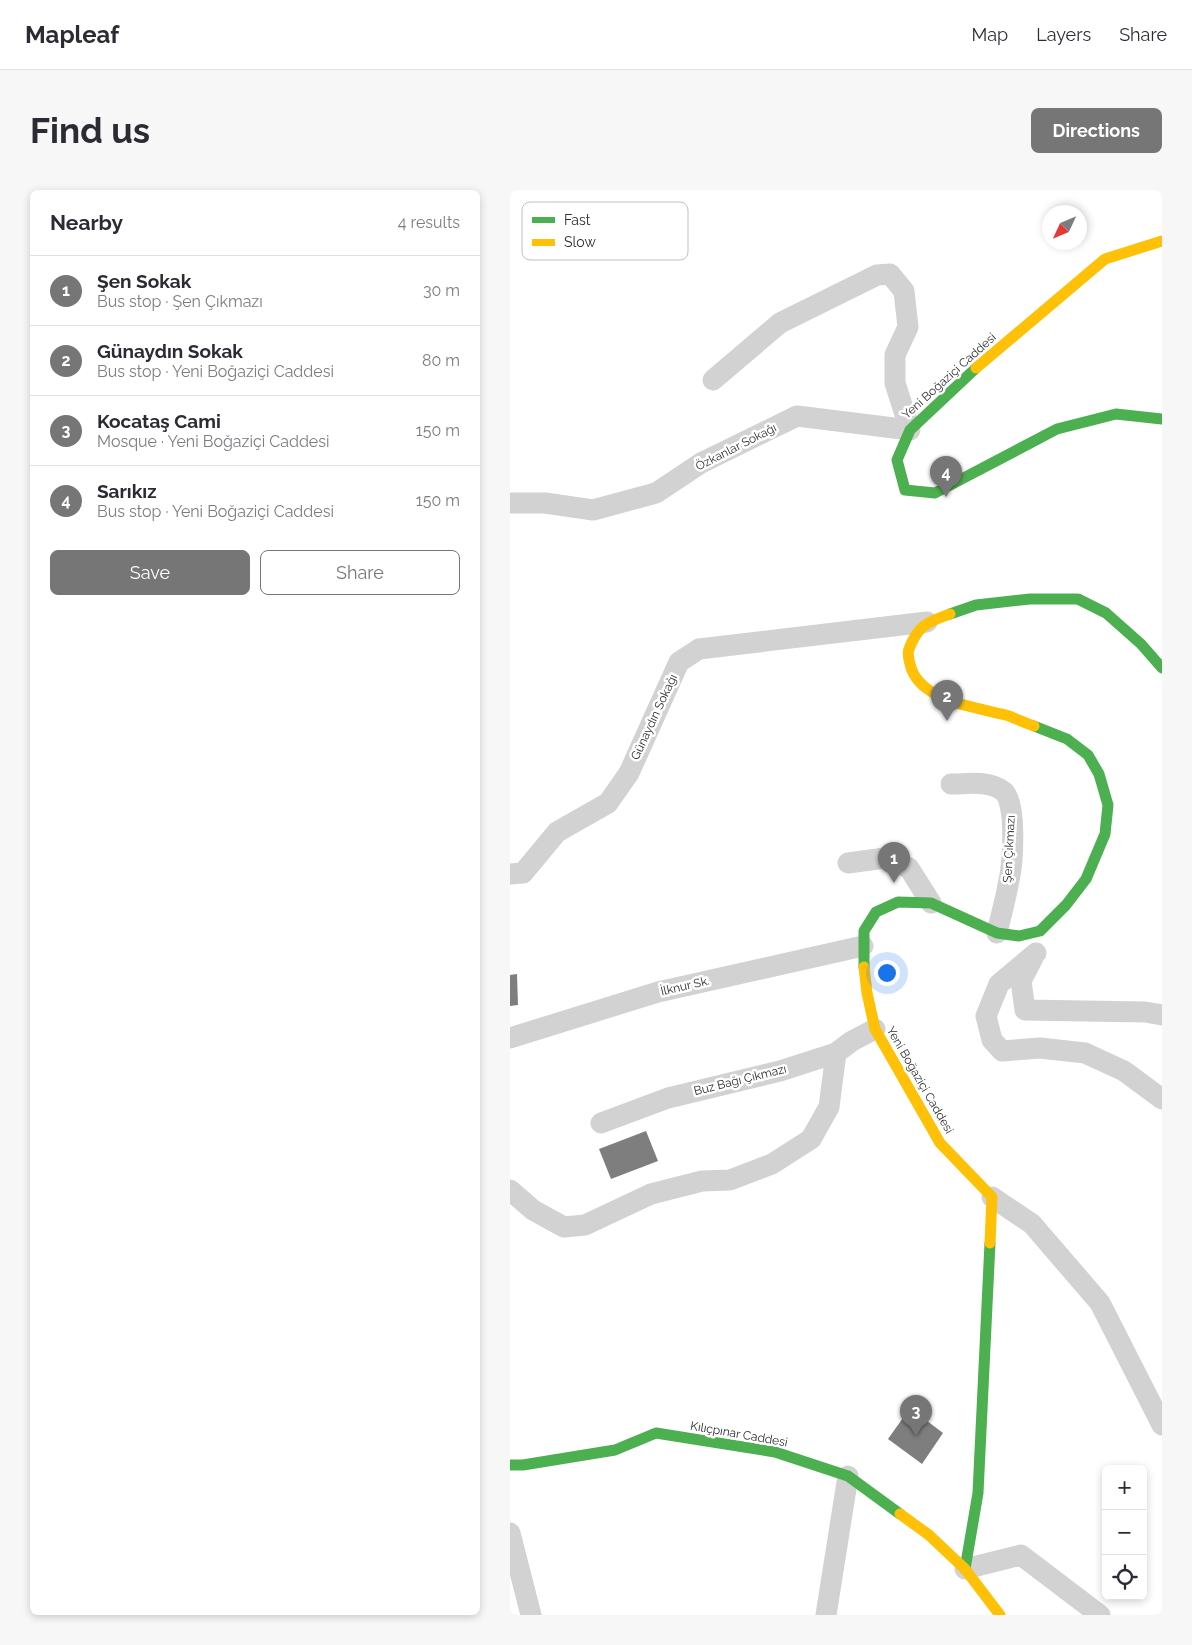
<!DOCTYPE html>
<html lang="en">
<head>
<meta charset="utf-8">
<style>
	body { margin:0; font-family:Raleway,sans-serif; background:#f7f7f7; color:#2b2b33 }
	.controls { position:absolute; right:15px; bottom:15px; display:grid; overflow:hidden; border-radius:8px; box-shadow:0 2px 8px #0003 }
	.controls button { width:45px; height:45px; display:grid; place-items:center; padding:0; border:0; border-bottom:1px solid #e1e1e2; background:#fff; color:#2b2b33; font:25px sans-serif }
	.compass { position:absolute; left:532px; top:15px; width:45px; height:45px; border-radius:50%; background:#fff; box-shadow:0 2px 8px #0003; rotate:226deg }
	.you { position:absolute; left:376px; top:782px; width:18px; height:18px; margin:-12px; border:4px solid #fff; border-radius:50%; background:#1a73e8; box-shadow:0 0 0 8px #1a73e833 }
	.badge { display:grid; place-items:center; width:32px; height:32px; border-radius:50%; background:#767676; color:#fff; font-size:16px; font-weight:700 }
	.pin { position:absolute; translate:-50% -41px; filter:drop-shadow(0 1px 2px #0008) }
	.pin::after { content:''; position:absolute; top:26px; width:18px; height:15px; background:inherit; clip-path:polygon(0 0,100% 0,50% 100%) }
	.list { margin:0; padding:0; list-style:none }
	h2 { display:flex; justify-content:space-between; align-items:center; height:65px; margin:0; padding:0 20px; font-size:21px }
	h2 small { font-size:16px; font-weight:400; color:#7c7c81 }
	.list li { display:grid; grid-template-columns:32px 1fr auto; gap:15px; align-items:center; box-sizing:border-box; height:70px; padding:0 20px; border-top:1px solid #e1e1e2 }
	.list b { display:block; font-size:19px; white-space:nowrap }
	.list p { margin:0; font-size:16px; white-space:nowrap; color:#7c7c81 }
	.list em { font-size:16px; font-style:normal; color:#7c7c81 }
	.actions { display:flex; gap:10px; padding:15px 20px }
	.actions a { flex:1; padding:11px 0; border:1px solid #767676; border-radius:8px; text-align:center; font-size:18px; color:#767676 }
	.actions .main { background:#767676; color:#fff }
	.icon { flex:none; width:28px; height:28px; fill:none; stroke:currentColor; stroke-width:2; stroke-linecap:round; stroke-linejoin:round }
	.map { position:relative; flex:none; width:652px; height:1425px; overflow:hidden; border-radius:8px }
	header { display:flex; align-items:center; gap:30px; box-sizing:border-box; height:70px; padding:0 25px; background:#fff; border-bottom:1px solid #e1e1e2 }
	header strong { font-size:24px }
	nav { display:flex; gap:28px; margin-inline-start:auto; font-size:18px }
	.intro { display:flex; align-items:center; justify-content:space-between; box-sizing:border-box; height:120px; padding:0 30px }
	h1 { margin:0; font-size:35px }
	.button { padding:12px 22px; border-radius:8px; background:#767676; color:#fff; font-size:18px; font-weight:700 }
	main { display:flex; gap:30px; padding:0 30px }
	aside { flex:1; background:#fff; border-radius:8px; box-shadow:0 2px 8px #0003 }
	.map>svg:first-child { display:block }
	.building { fill:#7e7e7e }
	.lines { fill:none; stroke-linecap:round; stroke-linejoin:round }
	.street { stroke:#d2d2d2; stroke-width:21 }
	.fast { stroke:#4caf50; stroke-width:11 }
	.slow { stroke:#ffc107; stroke-width:11 }
	.labels { text-anchor:middle; stroke-width:5; stroke-linejoin:round; paint-order:stroke }
	.street-label { font-size:12px; fill:#2d2d2d; stroke:#fff }
	.key { fill:#fff; stroke:#c0c0c0; stroke-width:1 }
	.key-label { font-size:14px; fill:#2d2d2d }
</style>
</head>
<body>
<header>
<strong>Mapleaf</strong>
<nav><a>Map</a><a>Layers</a><a>Share</a></nav>
</header>
<div class="intro"><h1>Find us</h1><a class="button">Directions</a></div>
<main>
<aside>
<h2>Nearby<small>4 results</small></h2>
<ul class="list">
<li><span class="badge">1</span><div><b>Şen Sokak</b><p>Bus stop · Şen Çıkmazı</p></div><em>30 m</em></li>
<li><span class="badge">2</span><div><b>Günaydın Sokak</b><p>Bus stop · Yeni Boğaziçi Caddesi</p></div><em>80 m</em></li>
<li><span class="badge">3</span><div><b>Kocataş Cami</b><p>Mosque · Yeni Boğaziçi Caddesi</p></div><em>150 m</em></li>
<li><span class="badge">4</span><div><b>Sarıkız</b><p>Bus stop · Yeni Boğaziçi Caddesi</p></div><em>150 m</em></li>
</ul>
<div class="actions"><a class="main">Save</a><a>Share</a></div>
</aside>
<div class="map">
<svg width="652" height="1425" viewBox="0 0 652 1425">
	<rect width="100%" height="100%" fill="#fff"/>
	<!-- building -->
	<path class="building" d="M7,784L8,815L0,816V785Z
		M136,941L148,971L101,989L89,959Z
		M400,1218L433,1243L412,1274L378,1249Z"/>
	<g class="lines">
		<!-- street -->
		<path class="street" d="M0,313H35L83,320L146,303L191,273L287,226L400,240L385,193V165L398,137L394,101L380,84L367,85L270,133L203,190
			M441,594C457,594 478,590 493,601C507,611 503,674 499,690C496,708 491,725 487,743
			M338,673L375,668L399,678L421,713
			M0,684L13,683L47,642L98,613L119,583L169,472L189,459L417,432
			M526,763L489,794L476,826L482,850L492,861L530,858L575,863L614,881L652,909
			M523,768L511,791L515,820L635,822L652,825
			M0,848L148,802L353,756
			M91,933L158,908L270,881L326,863L342,851L365,839
			M0,1000L23,1020L54,1037L75,1035L141,1004L192,991L220,990L262,974L301,949L319,917L326,863
			M482,1007L522,1034L590,1113L652,1235
			M0,1343L21,1425
			M455,1379L511,1365L590,1425
			M316,1425L338,1286"/>
		<!-- fast -->
		<path class="fast" d="M466,178L400,240L387,270L395,300L425,303L547,239L606,224L652,229
			M440,424L466,415L520,409H568L596,423L631,454L652,478
			M354,777V741L366,722L388,712L421,713L487,743L509,746L530,741L556,715L576,689L595,644L598,615L589,584L578,565L557,549L524,536
			M0,1275H13L105,1260L146,1243L265,1262L338,1286L390,1324
			M455,1379L468,1303L480,1053"/>
		<!-- slow -->
		<path class="slow" d="M466,178L595,69L652,51
			M440,424C418,432 408,435 399,459C397,464 399,469 400,474C408,511 465,517 496,525C505,528 515,533 524,536
			M354,777L357,803L365,839L430,953L482,1007L480,1053
			M390,1324L419,1345L455,1379L490,1425"/>
	</g>
	<g class="labels">
		<!-- street labels -->
		<g class="street-label">
			<text transform="translate(439 186) rotate(-42)" y="4">Yeni Boğaziçi Caddesi</text>
			<text transform="translate(226 257) rotate(-27)" y="4">Özkanlar Sokağı</text>
			<text transform="translate(144 527) rotate(-65)" y="4">Günaydın Sokağı</text>
			<text transform="translate(499 659) rotate(-87)" y="4">Şen Çıkmazı</text>
			<text transform="translate(175 796) rotate(-13)" y="4">İlknur Sk.</text>
			<text transform="translate(230 890) rotate(-14)" y="4">Buz Bağı Çıkmazı</text>
			<text transform="translate(410 890) rotate(60)" y="4">Yeni Boğaziçi Caddesi</text>
			<text transform="translate(229 1244) rotate(10)" y="4">Kılıçpınar Caddesi</text>
		</g>
	</g>
	<!-- legend -->
	<rect x="12" y="12" width="166" height="58" rx="8" class="key"/>
	<rect x="22" y="27" width="23" height="6" fill="#4caf50"/>
	<rect x="22" y="49" width="23" height="7" fill="#ffc107"/>
	<g class="key-label">
		<text x="54" y="35">Fast</text>
		<text x="54" y="57">Slow</text>
	</g>
</svg>
<div class="controls">
<button>+</button>
<button>−</button>
<button><svg class="icon" aria-label="locate" viewBox="0 0 24 24"><circle cx="12" cy="12" r="6"/><path d="M12 2v4M12 18v4M2 12h4M18 12h4"/></svg></button>
</div>
<svg class="compass" viewBox="-18 -18 36 36"><path d="M0-13l5 13h-10z" fill="#e53935"/><path d="M0 13l5-13h-10z" fill="#7c7c81"/></svg>
<div class="you"></div>
<div class="pin badge" style="left:384px;top:693px">1</div>
<div class="pin badge" style="left:437px;top:531px">2</div>
<div class="pin badge" style="left:406px;top:1246px">3</div>
<div class="pin badge" style="left:436px;top:307px">4</div>
</div>
</main>
</body>
</html>
